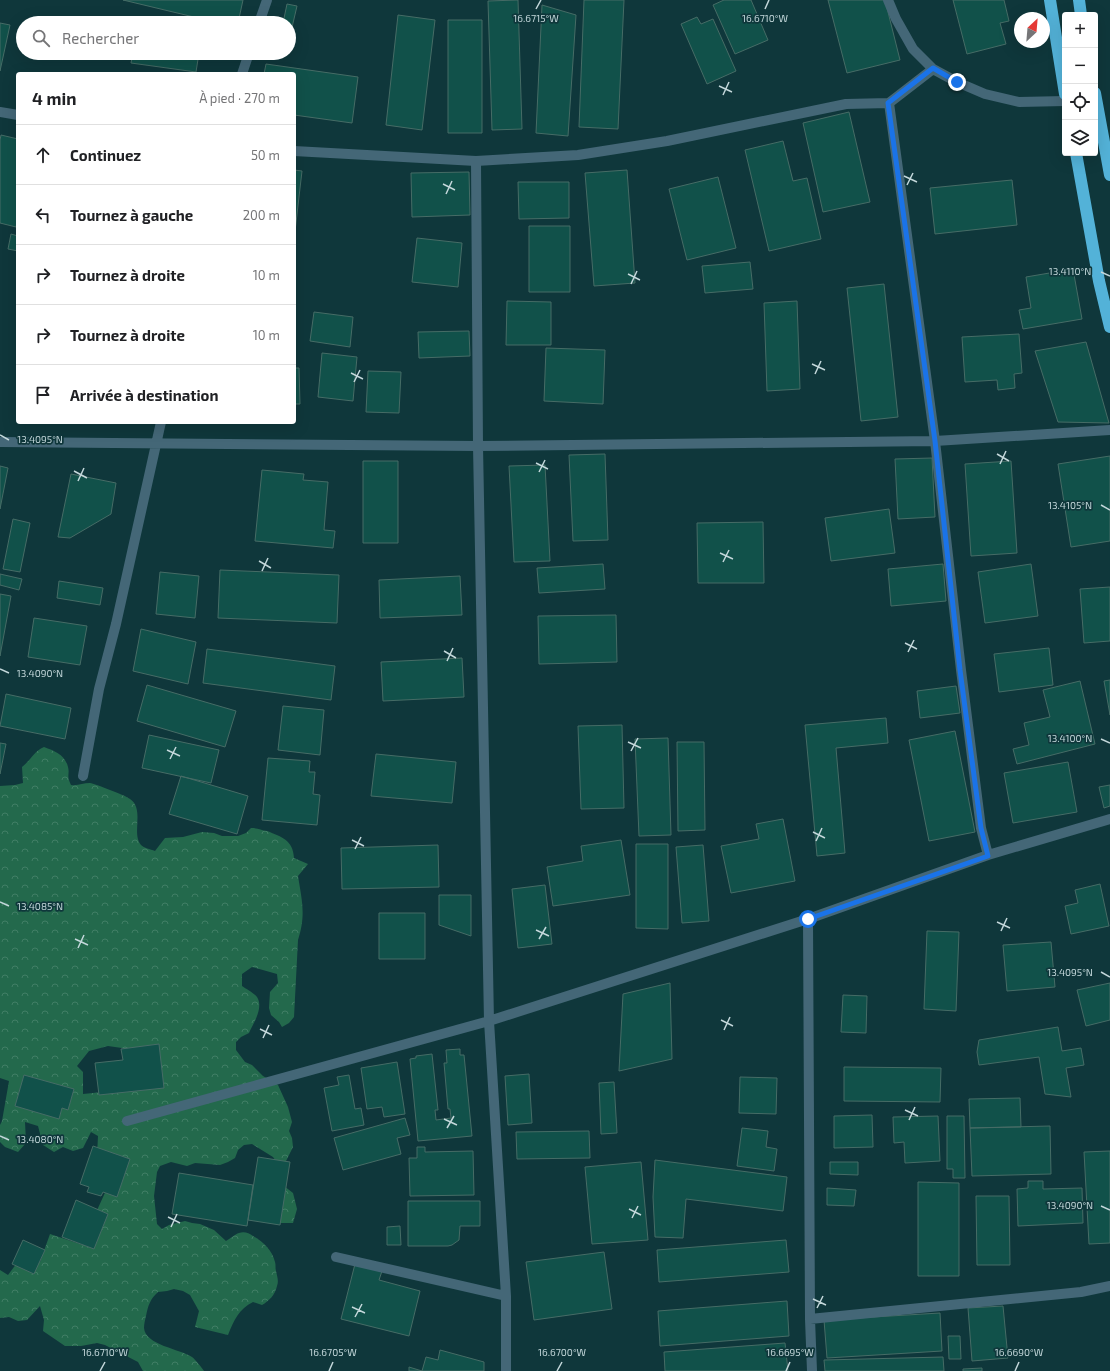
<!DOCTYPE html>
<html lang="fr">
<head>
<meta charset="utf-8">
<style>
	body { margin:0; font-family:"Exo 2",sans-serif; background:#f2f2f2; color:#202124 }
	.controls { position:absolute; right:12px; top:12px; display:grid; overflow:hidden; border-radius:4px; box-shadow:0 4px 16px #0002 }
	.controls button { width:36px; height:36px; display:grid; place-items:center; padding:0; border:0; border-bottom:1px solid #e0e0e0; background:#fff; color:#202124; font:20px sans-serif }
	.compass { position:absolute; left:1014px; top:12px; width:36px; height:36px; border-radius:50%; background:#fff; box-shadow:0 4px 16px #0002; rotate:26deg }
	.stop { position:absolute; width:12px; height:12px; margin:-9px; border:3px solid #1a73e8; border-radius:50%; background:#fff }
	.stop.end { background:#1a73e8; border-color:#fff; box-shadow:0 1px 4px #0008 }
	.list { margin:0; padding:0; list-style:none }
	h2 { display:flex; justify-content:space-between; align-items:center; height:52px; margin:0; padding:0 16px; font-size:17px }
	h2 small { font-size:13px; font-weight:400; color:#757577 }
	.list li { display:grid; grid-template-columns:26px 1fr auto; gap:12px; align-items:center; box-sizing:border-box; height:60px; padding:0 16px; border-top:1px solid #e0e0e0 }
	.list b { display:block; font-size:15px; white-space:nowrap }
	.list em { font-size:13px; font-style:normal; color:#757577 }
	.icon { flex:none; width:22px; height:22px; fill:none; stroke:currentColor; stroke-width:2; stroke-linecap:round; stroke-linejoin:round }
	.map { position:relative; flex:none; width:1110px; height:1371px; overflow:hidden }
	.search { position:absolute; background:#fff; box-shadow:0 4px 16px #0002; left:16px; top:16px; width:280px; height:44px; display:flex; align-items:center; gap:10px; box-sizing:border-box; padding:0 14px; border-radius:22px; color:#757577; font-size:15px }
	.panel { position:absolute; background:#fff; box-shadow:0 4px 16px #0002; left:16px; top:72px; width:280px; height:352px; border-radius:4px }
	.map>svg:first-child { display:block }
	.forest { fill:url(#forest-crowns); fill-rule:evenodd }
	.building { fill:#11514a; stroke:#466c66 }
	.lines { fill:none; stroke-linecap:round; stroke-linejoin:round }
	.minor { stroke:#446777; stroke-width:10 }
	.highway { stroke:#53b2d8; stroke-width:12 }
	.route { stroke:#1a73e8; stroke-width:5 }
	.ticks { fill:none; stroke:#c3d7da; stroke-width:1.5 }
	.ticks-label { font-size:10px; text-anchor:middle; fill:#c3d7da; stroke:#0f373b; stroke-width:3.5; stroke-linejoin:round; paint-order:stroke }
</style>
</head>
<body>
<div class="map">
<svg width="1110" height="1371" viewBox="0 0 1110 1371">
	<defs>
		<pattern id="forest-crowns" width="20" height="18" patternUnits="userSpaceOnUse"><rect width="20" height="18" fill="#23694c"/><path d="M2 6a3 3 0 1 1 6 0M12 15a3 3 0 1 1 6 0" fill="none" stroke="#417e65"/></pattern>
	</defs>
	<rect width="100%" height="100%" fill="#0f373b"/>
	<!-- forest -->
	<path class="forest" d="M44,747C55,751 65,755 68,767C70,775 66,775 71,785C78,786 83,783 90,783C95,784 125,795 130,799C145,809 131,834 141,845C144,848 150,849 155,851L165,838L183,837L202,832L214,833L222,836H238L246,833L251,828C258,828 261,830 267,831C282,837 293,840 294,858L308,864L298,876C302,901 306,915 298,940L294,1017L289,1023L282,1027L279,1022L271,1015L269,1008L270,992L278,983L277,974L252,967L242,974V986C246,989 254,993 257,997C264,1008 253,1024 249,1033L241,1037L236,1042V1050L245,1062L252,1065L263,1076L278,1085L288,1107L292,1122L289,1131L292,1138L293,1147L286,1161L287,1169L284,1186L293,1193L297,1209L293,1223H281L276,1214L278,1164L273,1157L252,1144L244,1145L238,1150L235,1158L228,1162L220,1165L195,1163L187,1166L171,1162L160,1166L157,1172L154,1196L157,1224L162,1229L169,1225L185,1221L192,1223L200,1224L214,1230L226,1241C230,1239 235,1234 239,1233C244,1231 249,1233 253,1236C263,1242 272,1250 275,1262C276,1265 275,1268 276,1271C277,1276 279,1281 277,1286C275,1295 269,1301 262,1305L253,1302C239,1309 234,1320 228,1335L195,1327L199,1311L190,1295L183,1291L174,1289L167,1291L158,1292C150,1299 148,1306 146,1316C145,1320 144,1324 144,1328C145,1345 180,1349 192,1357C196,1360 201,1367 204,1371H143L138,1362L105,1345L97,1343L81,1346H65L43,1331L44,1320L40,1306L27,1320L18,1321L9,1317L0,1318V1270L8,1275L23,1255L40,1262L50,1234L89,1247L88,1230L109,1184L97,1156L98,1136L91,1132L83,1148L73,1151L63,1147L54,1152L43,1145L38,1126L25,1122L26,1143L18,1152L5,1147L0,1142V1125L2,1121L9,1081L0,1078V786L15,785L23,783L22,767C31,760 34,751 44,747ZM108,1046L129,1049L144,1074L103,1092L83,1094V1072L77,1066L89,1051Z"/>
	<!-- building -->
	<path class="building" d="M123,0H243L238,23H219Z
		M518,0L522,129L492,130L488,1Z
		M584,0H624L618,129L579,127Z
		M724,0H751L768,40L735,54L713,5Z
		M828,0H885L900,60L847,73Z
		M953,0H1004L1009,21L1000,23L1006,44L967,54Z
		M287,4L297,6L290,36L289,35V23H283Z
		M542,5L576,15L568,136L536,133Z
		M398,15L435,20L422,130L386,125Z
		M697,17L701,24L713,19L736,71L707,84L681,24Z
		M448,20H482V133H448Z
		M0,23L10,25L0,71Z
		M133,53H199L196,72L131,63Z
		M266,64L358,77L352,123L294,115V74H264Z
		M849,112L870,202L823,212L803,123Z
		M1,135L18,139V218L16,227L0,223V140Z
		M783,141L793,181L807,178L821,239L769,251L745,150Z
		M294,170L302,171L294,240Z
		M627,170L635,283L594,286L585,173Z
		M469,172L470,215L412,217L411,173Z
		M718,177L736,248L687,260L669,189Z
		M1012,180L1017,225L935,234L930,188Z
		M518,182H569V218L519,219Z
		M529,226H570V292H529Z
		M11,234L18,236V251L8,249Z
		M417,238L462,243L458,287L412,282Z
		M750,262L753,289L705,293L702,266Z
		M1073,269L1082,319L1023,329L1019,310L1031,308L1026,277Z
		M884,284L898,417L861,421L847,288Z
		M507,301L551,302V345H506Z
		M797,301L800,389L767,391L764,303Z
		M314,312L353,317L350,347L310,341Z
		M469,331L470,356L419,358L418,332Z
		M1019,334L1022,373L1014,374L1015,388L998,390L997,380L965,382L962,337Z
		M1086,342L1109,423L1058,422L1035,351Z
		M546,348L605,350L603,404L544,401Z
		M322,353L357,357L353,401L318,397Z
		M294,368H299L300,404H294Z
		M368,371L401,372L399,413L366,412Z
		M605,454L608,540L573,541L569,455Z
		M1110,456V541L1071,547L1058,464Z
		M932,458L935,517L898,519L895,459Z
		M363,461H398V543H363Z
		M1011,461L1017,553L971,556L965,464Z
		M545,465L550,561L514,562L509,466Z
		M0,466L8,468L0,509Z
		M262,470L304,474L303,480L328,482L324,530L335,531L333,548L255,541Z
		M71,474L116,483L111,514L70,538L58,537Z
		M889,509L895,553L831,561L825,518Z
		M13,519L30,523L20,572L3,569Z
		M763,522L764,583H698L697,523Z
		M603,564L605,589L539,593L537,568Z
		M943,564L946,601L891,606L888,569Z
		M1031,564L1038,616L985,623L978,572Z
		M220,570L339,575L337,623L218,618Z
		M160,572L199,576L195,618L156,614Z
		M0,574L22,579L19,590L0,585Z
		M460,576L462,615L380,618L379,580Z
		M59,581L103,588L100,605L57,598Z
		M1110,587V641L1084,643L1080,589Z
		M0,594L11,596L0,656Z
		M616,615L617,662L539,664L538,616Z
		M34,618L87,626L80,665L28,657Z
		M141,629L196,642L188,684L133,671Z
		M1049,648L1053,685L999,692L994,654Z
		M207,649L335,666L331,700L203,683Z
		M462,658L464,697L383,701L381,662Z
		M1110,680V715L1104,681Z
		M1080,681L1095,744L1017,764L1013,749L1029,745L1024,723L1050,717L1043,690Z
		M147,685L236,711L225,747L137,721Z
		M956,686L960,713L920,718L917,691Z
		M6,694L71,708L65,739L0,726Z
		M283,706L324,710L320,755L278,750Z
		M886,718L888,743L836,748L845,853L817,856L805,725Z
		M622,725L624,808L581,809L578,726Z
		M955,731L975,832L929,841L909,740Z
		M149,735L219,750L211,783L142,768Z
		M668,738L671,835L639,836L635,739Z
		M677,742H704L705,830L678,831Z
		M0,743L6,744L0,774Z
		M376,754L456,762L452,803L371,796Z
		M268,758L310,761L309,772H315L313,794L320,795L317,825L262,820Z
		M1068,762L1077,812L1013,823L1004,773Z
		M181,776L248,796L237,834L169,814Z
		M1110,785V806L1104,808L1099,787Z
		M783,819L795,881L731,893L721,846L759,839L756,824Z
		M621,840L630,895L553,906L547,867L583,861L581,846Z
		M636,844H668V929L636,928Z
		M438,845L439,887L342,889L341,848Z
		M703,845L709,921L682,923L676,847Z
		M1100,884L1109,926L1071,934L1065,906L1078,903L1075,890Z
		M545,885L552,944L518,948L512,889Z
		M439,895H471V936L439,925Z
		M379,913H425V959H379Z
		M927,931L959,932L956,1011L924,1009Z
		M1051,942L1055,987L1007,991L1003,945Z
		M670,983L672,1059L619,1071L623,994Z
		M1110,983V1020L1086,1026L1077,990Z
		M843,995L867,996L866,1033L841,1032Z
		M1058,1027L1062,1051L1081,1048L1084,1065L1066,1068L1071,1097L1045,1094L1039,1057L979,1065L977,1052L979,1040Z
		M159,1044L164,1088L99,1095L95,1063L123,1060L121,1049Z
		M460,1049V1055H464L472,1136L418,1141L410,1059L416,1058V1056L432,1054L438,1110H435L436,1120L451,1118L450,1109H448L444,1063H447L446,1050Z
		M397,1062L405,1114L384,1117L382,1107L367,1109L361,1068Z
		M844,1067L941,1068L940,1102L844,1101Z
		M529,1074L532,1123L508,1125L505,1076Z
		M24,1075L74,1089L68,1110L62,1108L59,1119L15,1106Z
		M349,1075L355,1109L361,1108L364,1125L332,1131L324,1088L339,1085L337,1077Z
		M740,1077L777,1078L776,1114L739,1113Z
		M614,1082L617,1133L601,1134L599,1083Z
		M1020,1098L1021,1127L970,1128L969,1099Z
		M872,1115L873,1147L834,1148V1116Z
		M938,1116L940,1161L905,1163L904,1142L894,1143L893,1117Z
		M947,1116H964L965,1178H953V1169H947Z
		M405,1118L410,1135L397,1138L401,1154L343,1170L334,1138Z
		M1050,1126L1051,1174L972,1176L970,1128Z
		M742,1128L768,1131L766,1147L777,1149L774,1171L737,1166Z
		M589,1131L590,1158L517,1159L516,1132Z
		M93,1146L130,1159L117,1197L103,1192L101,1196L87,1192L89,1187L80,1184Z
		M417,1147H425V1152L473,1151L474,1195L410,1196L409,1158H417Z
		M1110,1151V1243L1089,1244L1084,1152Z
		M258,1157L290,1162L280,1225L248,1220Z
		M655,1160L787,1177L783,1211L686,1199L683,1238L655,1237L653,1197Z
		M641,1162L648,1240L592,1244L585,1167Z
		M830,1162H858V1175L830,1174Z
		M179,1173L253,1185L247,1226L172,1214Z
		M1028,1181H1043V1189L1082,1188L1083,1223L1018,1226L1017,1189L1028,1188Z
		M918,1182L959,1183V1276H918Z
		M827,1188L856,1190L854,1206L827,1205Z
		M976,1196H1009L1010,1265H977Z
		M76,1200L108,1214L94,1249L62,1237Z
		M408,1201H480V1226H460L459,1240L452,1245L448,1246H408Z
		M400,1226L401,1245H387V1227Z
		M23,1240L45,1250L34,1274L12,1264Z
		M786,1240L789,1272L659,1282L657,1250Z
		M604,1252L612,1309L534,1320L526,1262Z
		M355,1264L382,1271L379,1280L420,1291L409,1336L341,1319Z
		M787,1301L789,1336L660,1346L658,1311Z
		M1003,1306L1008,1358L972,1361L968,1308Z
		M940,1313L942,1351L827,1358L824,1320Z
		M948,1336H960L961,1359H949Z
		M785,1343L788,1371H665L664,1352Z
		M440,1350L484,1362V1371H409V1367L422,1371L426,1357L438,1360Z
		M943,1357L944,1371H825L824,1360Z
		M982,1368V1371H963V1369Z"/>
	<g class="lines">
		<!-- minor -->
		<path class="minor" d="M888,0L896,19L913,49L933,69L957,82L985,94L1019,102L1065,101
			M259,23L267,0
			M242,74L249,53
			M889,103L935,441L961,670L981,828L988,855
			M0,112L18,115
			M294,151L476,161L578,155L667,141L846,104L889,103L933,69
			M476,161L478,446L489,1021L506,1296V1371
			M0,442L478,446L935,441L1110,430
			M83,776L99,689L116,624L161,422
			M808,919L810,1319L812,1371
			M127,1121L489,1021L808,919L988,855L1110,819
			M336,1257L506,1296
			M810,1319L1081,1292L1110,1286"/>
		<!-- highway -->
		<path class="highway" d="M1050,0L1065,94
			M1079,0L1081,15
			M1095,93L1110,175
			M1076,153L1099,281L1110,327"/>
	</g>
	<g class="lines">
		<!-- route -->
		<path class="route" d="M808,919L988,856L981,828L960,670L935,441L888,103L933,68L957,82"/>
	</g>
	<!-- ticks -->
	<path class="ticks" d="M536,9L541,0M765,9L769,0M719,86L732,92M723,95L729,82M904,176L917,182M443,184L455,190M907,185L913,173M446,194L452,181M1101,272L1110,276M628,274L640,280M631,284L637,271M812,364L825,370M351,373L363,379M815,374L821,361M354,382L360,370M0,435L9,440M997,454L1009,461M536,463L548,469M1000,464L1006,451M74,471L87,478M539,472L545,460M78,481L84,468M1101,505L1110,510M720,553L733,559M259,561L271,568M723,562L729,550M262,571L268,558M905,643L917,649M444,651L456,658M908,652L914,640M447,661L453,648M0,669L9,673M1101,739L1110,743M628,742L641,748M167,750L180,756M631,751L638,738M170,759L176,747M813,832L825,838M352,840L364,846M816,841L822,828M355,849L361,837M0,902L9,906M997,922L1010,928M536,930L549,936M1001,931L1007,918M75,939L88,945M539,939L546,927M78,948L84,935M1101,972L1110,977M721,1020L733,1026M260,1029L272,1035M724,1030L730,1017M263,1038L269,1025M905,1110L918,1116M444,1119L457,1125M909,1120L915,1107M447,1128L454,1116M0,1136L9,1140M1101,1206L1110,1210M629,1209L641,1215M168,1217L180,1223M632,1218L638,1206M171,1227L177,1214M813,1299L826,1305M352,1307L365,1313M817,1308L823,1296M355,1317L362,1304M100,1371L105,1362M329,1371L333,1362M557,1371L562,1362M786,1371L790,1362M1015,1371L1019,1362"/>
	<g class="ticks-label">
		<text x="536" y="22">16.6715°W</text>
		<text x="765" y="22">16.6710°W</text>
		<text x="1070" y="275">13.4110°N</text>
		<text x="40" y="443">13.4095°N</text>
		<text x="1070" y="509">13.4105°N</text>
		<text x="40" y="677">13.4090°N</text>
		<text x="1070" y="742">13.4100°N</text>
		<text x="40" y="910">13.4085°N</text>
		<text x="1070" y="976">13.4095°N</text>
		<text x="40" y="1143">13.4080°N</text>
		<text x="1070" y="1209">13.4090°N</text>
		<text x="105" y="1356">16.6710°W</text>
		<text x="333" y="1356">16.6705°W</text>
		<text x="562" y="1356">16.6700°W</text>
		<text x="790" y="1356">16.6695°W</text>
		<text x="1019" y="1356">16.6690°W</text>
	</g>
</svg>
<div class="controls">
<button>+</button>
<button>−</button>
<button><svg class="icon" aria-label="locate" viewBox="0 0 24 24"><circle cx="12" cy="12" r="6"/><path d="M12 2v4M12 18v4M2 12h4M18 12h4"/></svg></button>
<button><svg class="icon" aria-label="layers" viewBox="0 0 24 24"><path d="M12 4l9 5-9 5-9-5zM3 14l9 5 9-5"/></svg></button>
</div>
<svg class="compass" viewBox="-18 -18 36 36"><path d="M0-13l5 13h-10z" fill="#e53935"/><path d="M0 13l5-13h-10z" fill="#757577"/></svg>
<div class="stop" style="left:808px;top:919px"></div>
<div class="stop end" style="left:957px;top:82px"></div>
<div class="search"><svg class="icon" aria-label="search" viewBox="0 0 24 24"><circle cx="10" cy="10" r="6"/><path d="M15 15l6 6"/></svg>Rechercher</div>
<section class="panel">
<h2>4 min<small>À pied · 270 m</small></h2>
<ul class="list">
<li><svg class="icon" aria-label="ahead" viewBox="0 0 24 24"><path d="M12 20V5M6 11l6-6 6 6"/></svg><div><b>Continuez</b></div><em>50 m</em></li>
<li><svg class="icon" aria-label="left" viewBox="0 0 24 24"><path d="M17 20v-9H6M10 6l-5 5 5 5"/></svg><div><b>Tournez à gauche</b></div><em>200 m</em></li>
<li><svg class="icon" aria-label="right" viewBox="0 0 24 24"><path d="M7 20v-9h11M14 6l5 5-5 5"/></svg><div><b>Tournez à droite</b></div><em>10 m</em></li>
<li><svg class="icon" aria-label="right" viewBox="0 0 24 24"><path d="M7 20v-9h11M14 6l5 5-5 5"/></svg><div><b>Tournez à droite</b></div><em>10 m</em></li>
<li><svg class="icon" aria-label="arrive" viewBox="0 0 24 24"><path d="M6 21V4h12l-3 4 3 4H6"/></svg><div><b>Arrivée à destination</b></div></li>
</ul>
</section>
</div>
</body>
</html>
